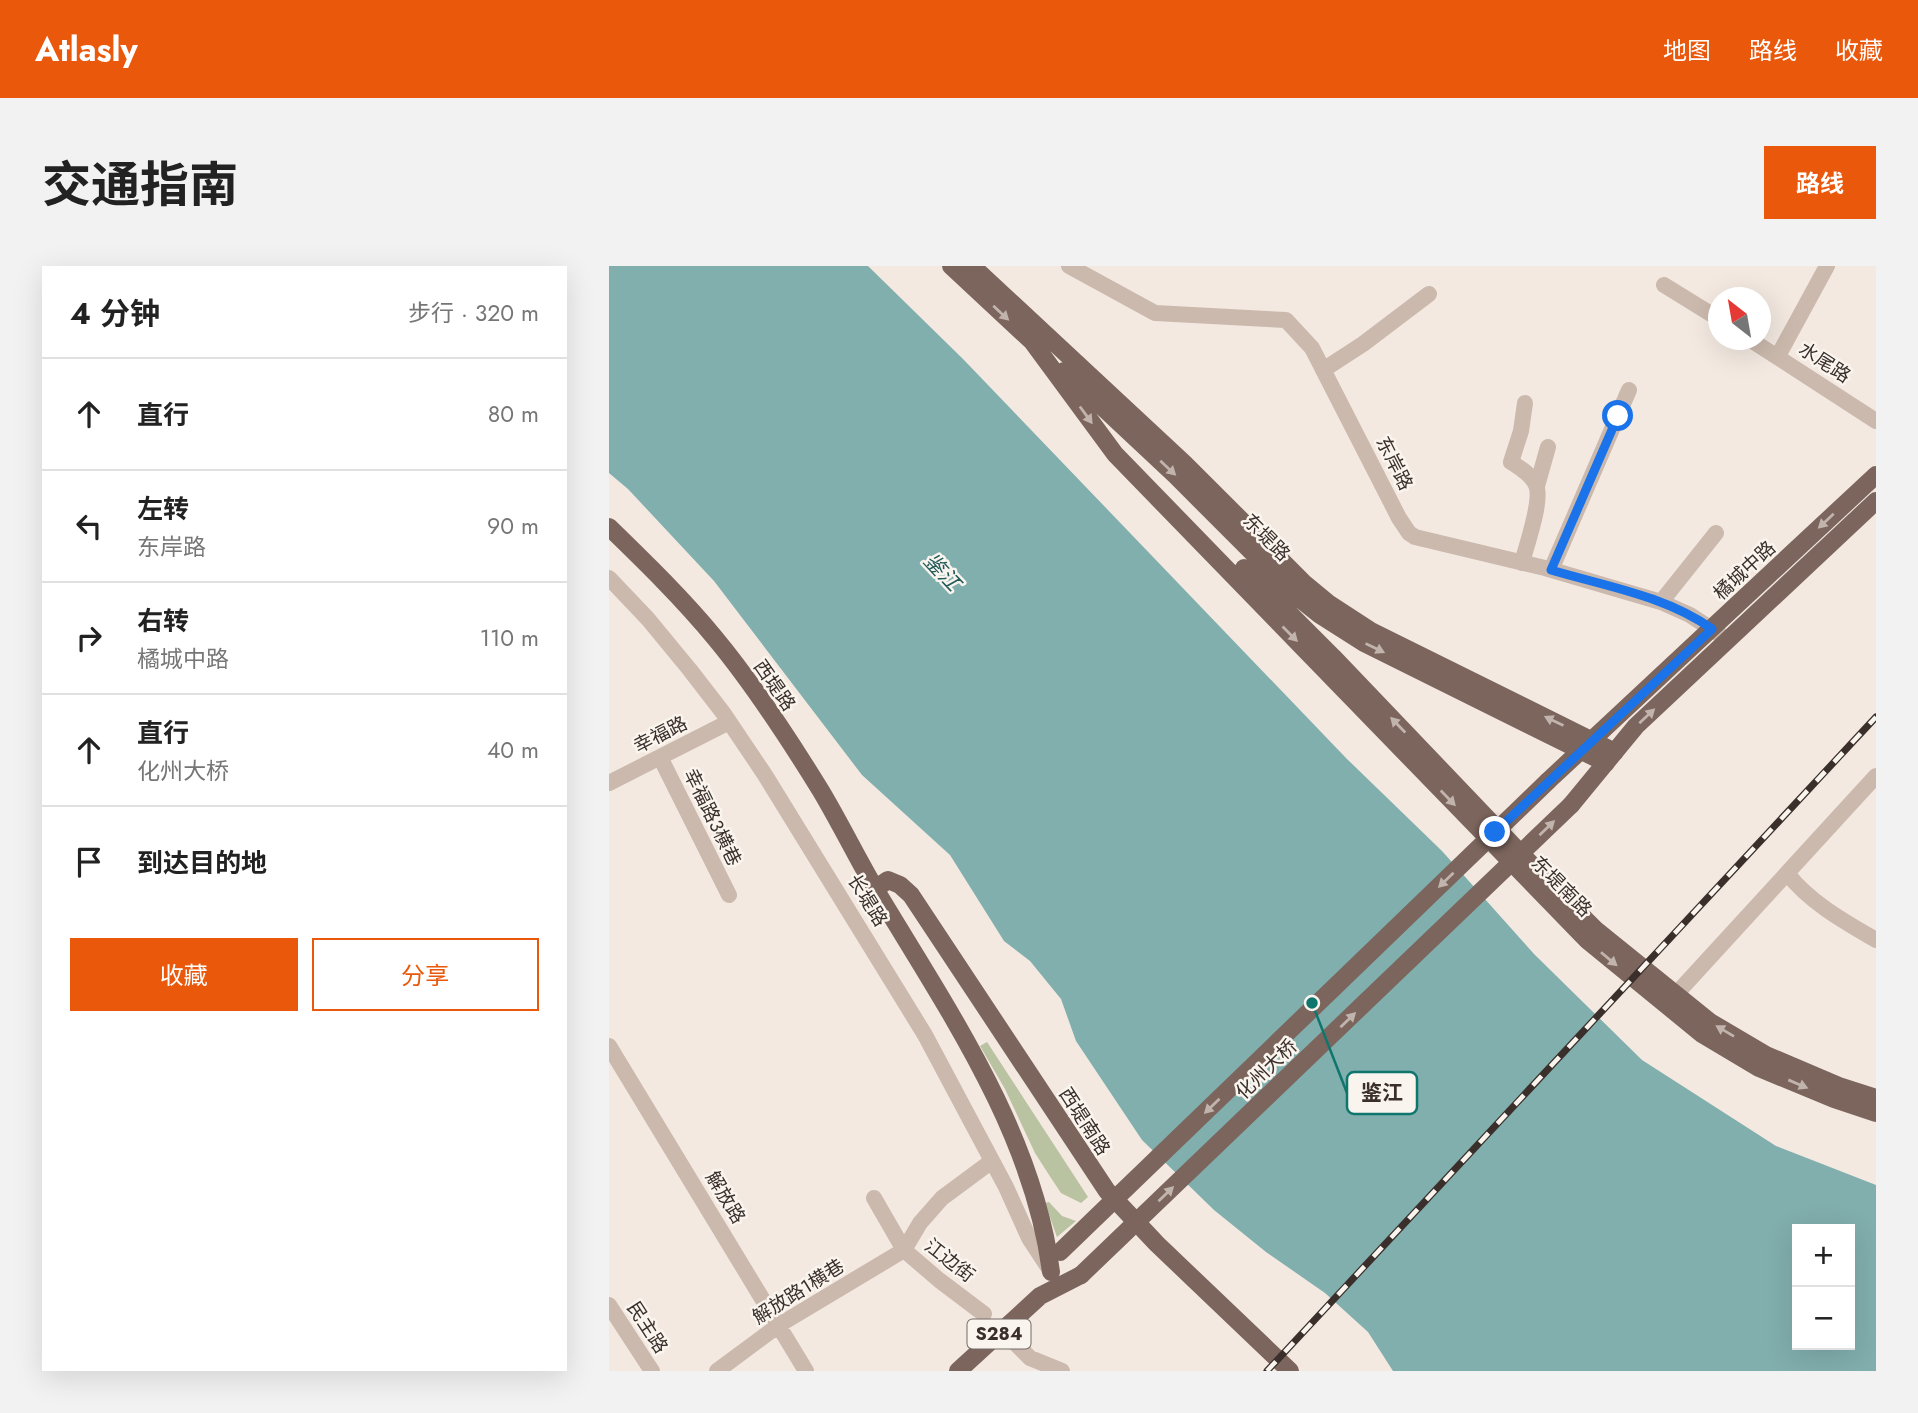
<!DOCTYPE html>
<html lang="zh">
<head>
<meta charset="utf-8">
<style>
	body { margin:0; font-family:Jost,"Noto Sans SC",sans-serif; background:#f2f2f2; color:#222 }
	.controls { position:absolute; right:21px; bottom:21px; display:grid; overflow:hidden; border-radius:0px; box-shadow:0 7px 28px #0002 }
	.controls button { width:63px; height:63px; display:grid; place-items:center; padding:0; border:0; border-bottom:2px solid #e0e0e0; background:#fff; color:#222; font:35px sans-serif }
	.compass { position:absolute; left:1099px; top:21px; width:63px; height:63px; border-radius:50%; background:#fff; box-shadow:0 7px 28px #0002; rotate:329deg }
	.stop { position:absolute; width:21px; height:21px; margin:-16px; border:5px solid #1a73e8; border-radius:50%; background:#fff }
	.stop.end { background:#1a73e8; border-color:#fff; box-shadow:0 2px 7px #0008 }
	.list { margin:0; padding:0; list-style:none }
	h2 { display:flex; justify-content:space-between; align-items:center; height:91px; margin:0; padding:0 28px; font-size:30px }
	h2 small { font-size:23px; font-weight:400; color:#767676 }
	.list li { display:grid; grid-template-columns:46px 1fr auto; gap:21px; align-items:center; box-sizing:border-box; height:112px; padding:0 28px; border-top:2px solid #e0e0e0 }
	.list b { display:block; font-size:26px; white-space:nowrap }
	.list p { margin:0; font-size:23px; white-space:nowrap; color:#767676 }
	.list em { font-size:23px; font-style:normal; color:#767676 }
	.actions { display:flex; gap:14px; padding:21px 28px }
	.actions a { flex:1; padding:16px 0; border:2px solid #ea580c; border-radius:0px; text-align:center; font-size:24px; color:#ea580c }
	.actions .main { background:#ea580c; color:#fff }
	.icon { flex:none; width:38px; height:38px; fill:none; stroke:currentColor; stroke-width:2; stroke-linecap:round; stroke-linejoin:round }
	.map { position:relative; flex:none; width:1267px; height:1105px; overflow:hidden; border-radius:0px }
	header { display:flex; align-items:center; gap:42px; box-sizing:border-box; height:98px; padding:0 35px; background:#ea580c; color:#fff }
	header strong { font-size:33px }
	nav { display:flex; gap:38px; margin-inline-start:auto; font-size:24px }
	.intro { display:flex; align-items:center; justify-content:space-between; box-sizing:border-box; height:168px; padding:0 42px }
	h1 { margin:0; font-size:49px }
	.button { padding:18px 32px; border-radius:0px; background:#ea580c; color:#fff; font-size:24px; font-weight:700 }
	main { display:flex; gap:42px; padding:0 42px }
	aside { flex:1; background:#fff; border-radius:0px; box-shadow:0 7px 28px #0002 }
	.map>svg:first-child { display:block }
	.green { fill:#b9c2a1 }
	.water { fill:#81afae; fill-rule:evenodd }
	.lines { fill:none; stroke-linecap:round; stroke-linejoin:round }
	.minor { stroke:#cbb9ad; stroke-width:16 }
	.major { stroke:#7b655d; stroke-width:18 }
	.rail-casing { stroke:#3a2f2b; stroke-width:7 }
	.rail { stroke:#faf4ee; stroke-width:4.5; stroke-dasharray:13; stroke-linecap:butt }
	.major-bridge { stroke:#7b655d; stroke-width:18 }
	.oneway { fill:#c1b4ad }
	.route { stroke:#1a73e8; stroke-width:9 }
	.labels { text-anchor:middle; stroke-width:5; stroke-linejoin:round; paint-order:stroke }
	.shield { fill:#faf4ee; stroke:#746a66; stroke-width:2 }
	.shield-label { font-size:18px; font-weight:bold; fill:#3a2f2b }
	.street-label { font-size:19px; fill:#3a2f2b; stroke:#faf4ee }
	.water-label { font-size:21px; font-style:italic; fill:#225a5a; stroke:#faf4ee }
	.leader { fill:none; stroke:#0f766e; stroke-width:2.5 }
	.callout-dot { fill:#0f766e; stroke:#faf4ee; stroke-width:2.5 }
	.callout { fill:#faf4ee; stroke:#0f766e; stroke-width:2.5 }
	.callout-label { font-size:21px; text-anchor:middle; font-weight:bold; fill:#3a2f2b }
</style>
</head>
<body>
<header>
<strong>Atlasly</strong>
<nav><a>地图</a><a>路线</a><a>收藏</a></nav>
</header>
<div class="intro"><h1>交通指南</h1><a class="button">路线</a></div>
<main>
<aside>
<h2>4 分钟<small>步行 · 320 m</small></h2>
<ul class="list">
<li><svg class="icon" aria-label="ahead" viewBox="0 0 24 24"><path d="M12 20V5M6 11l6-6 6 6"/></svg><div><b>直行</b></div><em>80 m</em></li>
<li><svg class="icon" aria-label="left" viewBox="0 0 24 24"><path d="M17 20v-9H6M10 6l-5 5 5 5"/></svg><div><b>左转</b><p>东岸路</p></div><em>90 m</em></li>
<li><svg class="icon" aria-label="right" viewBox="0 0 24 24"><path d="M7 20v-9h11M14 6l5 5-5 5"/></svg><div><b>右转</b><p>橘城中路</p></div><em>110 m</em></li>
<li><svg class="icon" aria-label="ahead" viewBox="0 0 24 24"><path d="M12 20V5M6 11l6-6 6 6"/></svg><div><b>直行</b><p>化州大桥</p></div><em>40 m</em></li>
<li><svg class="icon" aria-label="arrive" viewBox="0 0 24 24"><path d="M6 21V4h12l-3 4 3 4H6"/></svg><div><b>到达目的地</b></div></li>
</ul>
<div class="actions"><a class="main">收藏</a><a>分享</a></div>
</aside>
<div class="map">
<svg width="1267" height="1105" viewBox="0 0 1267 1105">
	<rect width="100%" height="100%" fill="#f3e9e1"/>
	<!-- green -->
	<path class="green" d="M378,776L479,931L472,937L452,927L442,912L426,887L396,823L371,780Z
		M440,936L453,950L467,955L448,971L436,937Z"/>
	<!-- water -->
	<path class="water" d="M0,0H259L354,93L737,492L833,585L925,688L1033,794L1167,880L1267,919V1105H784L759,1066L716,1027L657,986L605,944L533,874L467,775L452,733L421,695L395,675L341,589L253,509L105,315L19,223L0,207ZM1188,963H1241V1079H1188Z"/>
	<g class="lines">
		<!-- minor -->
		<path class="minor" d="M460,0L546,47L677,54L703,82L790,252L800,267L806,271L936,302L1052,336L1081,349L1119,374
			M1055,19L1110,53
			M1142,74L1267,155
			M1169,90L1218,0
			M714,104L754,78L820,28
			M928,220L939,181
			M913,297C917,280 934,234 927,219C923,209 911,202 902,196L912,165L916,137
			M942,304L1020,124
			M0,312L39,353L81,404L115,448L156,509L316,769L397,921L420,972L441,1004
			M1052,336L1107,267
			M51,491L120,629
			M0,517L120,456
			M1178,607C1200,636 1236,656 1267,674
			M1058,738L1267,510
			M0,780L197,1105
			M265,932L295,984L330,1014L375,1048
			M0,1039L43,1105
			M403,1074L421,1092L453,1105
			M108,1105L170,1059L295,984L311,957L333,932L383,895"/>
		<!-- major -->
		<path class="major" d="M342,0L429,81
			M363,0L576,198L696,318L719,337L762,365L1006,486
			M422,74L506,188L978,674L1093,768L1150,802L1225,833L1267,847
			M455,105L566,209L686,329L711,349L755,377L997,497
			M0,261C37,297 74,333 106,372C145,419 180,473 212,525C234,562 252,600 274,636C343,750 425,871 442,1006
			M635,302L724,391L940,617L987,664L1101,756L1157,789L1230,820L1267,832
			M939,515L1267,209
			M962,539L1027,460L1267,235
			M266,623L279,614L291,619L302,629L498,925L548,978L681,1105
			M349,1105L431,1030L472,1009"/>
		<defs>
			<path id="rail" d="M658,1105L1267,451"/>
		</defs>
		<!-- rail casing -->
		<use href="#rail" class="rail-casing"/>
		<!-- rail -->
		<use href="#rail" class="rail"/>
		<!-- major-bridge -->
		<path class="major-bridge" d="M451,986L939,515
			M472,1009L962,539"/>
	</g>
	<!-- one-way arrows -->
	<defs><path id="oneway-solid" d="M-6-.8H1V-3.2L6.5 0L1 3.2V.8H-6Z" transform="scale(1.75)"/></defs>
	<g class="oneway">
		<use href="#oneway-solid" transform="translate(392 47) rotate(43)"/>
		<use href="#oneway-solid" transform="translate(477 149) rotate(54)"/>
		<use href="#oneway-solid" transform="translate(559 202) rotate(43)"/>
		<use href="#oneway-solid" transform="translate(1217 255) rotate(137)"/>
		<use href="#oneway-solid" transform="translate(681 368) rotate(45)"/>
		<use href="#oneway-solid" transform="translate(766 382) rotate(26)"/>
		<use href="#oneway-solid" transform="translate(1038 450) rotate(-43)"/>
		<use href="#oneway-solid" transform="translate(945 455) rotate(-154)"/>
		<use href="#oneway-solid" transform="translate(789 459) rotate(-134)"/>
		<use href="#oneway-solid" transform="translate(839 532) rotate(46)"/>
		<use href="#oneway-solid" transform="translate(938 562) rotate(-44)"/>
		<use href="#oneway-solid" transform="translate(837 614) rotate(136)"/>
		<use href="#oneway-solid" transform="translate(1000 693) rotate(40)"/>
		<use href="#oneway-solid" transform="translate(739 754) rotate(-44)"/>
		<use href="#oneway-solid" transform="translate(1116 765) rotate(-149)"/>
		<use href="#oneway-solid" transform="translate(1189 818) rotate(23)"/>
		<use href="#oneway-solid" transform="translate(603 840) rotate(136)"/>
		<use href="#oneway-solid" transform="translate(557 928) rotate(-44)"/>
	</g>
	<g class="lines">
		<!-- route -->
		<path class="route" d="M886,566L1103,363C1057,330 996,320 942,304L1009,150"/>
	</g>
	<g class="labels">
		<!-- shield labels -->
		<rect class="shield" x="358.5" y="1053.5" width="63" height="29" rx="5"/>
		<g class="shield-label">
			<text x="390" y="1074">S284</text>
		</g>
		<!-- street labels -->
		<g class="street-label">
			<text transform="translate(1216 96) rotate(33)" y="7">水尾路</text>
			<text transform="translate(786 197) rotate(63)" y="7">东岸路</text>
			<text transform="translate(658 271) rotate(45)" y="7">东堤路</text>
			<text transform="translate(1135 304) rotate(-43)" y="7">橘城中路</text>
			<text transform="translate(166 419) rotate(55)" y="7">西堤路</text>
			<text transform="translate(51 468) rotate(-27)" y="7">幸福路</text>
			<text transform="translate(104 551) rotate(64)" y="7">幸福路3横巷</text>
			<text transform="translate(953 620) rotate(45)" y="7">东堤南路</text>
			<text transform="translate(259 634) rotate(58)" y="7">长堤路</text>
			<text transform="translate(657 803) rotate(-44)" y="7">化州大桥</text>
			<text transform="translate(476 855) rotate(57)" y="7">西堤南路</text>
			<text transform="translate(117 931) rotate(59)" y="7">解放路</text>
			<text transform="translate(341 994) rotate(38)" y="7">江边街</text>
			<text transform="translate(189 1025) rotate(-32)" y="7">解放路1横巷</text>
			<text transform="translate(39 1061) rotate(57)" y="7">民主路</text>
		</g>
		<!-- water labels -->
		<g class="water-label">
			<text transform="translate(333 306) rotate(47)" y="7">鉴江</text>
		</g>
	</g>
	<!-- callouts -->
	<path class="leader" d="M703 737L738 827"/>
	<circle class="callout-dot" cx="703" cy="737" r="7"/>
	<rect class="callout" x="738" y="806" width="70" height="42" rx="7"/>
	<g class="callout-label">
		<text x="773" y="834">鉴江</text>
	</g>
</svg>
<div class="controls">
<button>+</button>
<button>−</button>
</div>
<svg class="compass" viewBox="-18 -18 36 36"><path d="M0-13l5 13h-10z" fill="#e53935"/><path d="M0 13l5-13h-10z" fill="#767676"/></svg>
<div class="stop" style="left:1009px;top:150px"></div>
<div class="stop end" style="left:886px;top:566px"></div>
</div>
</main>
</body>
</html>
